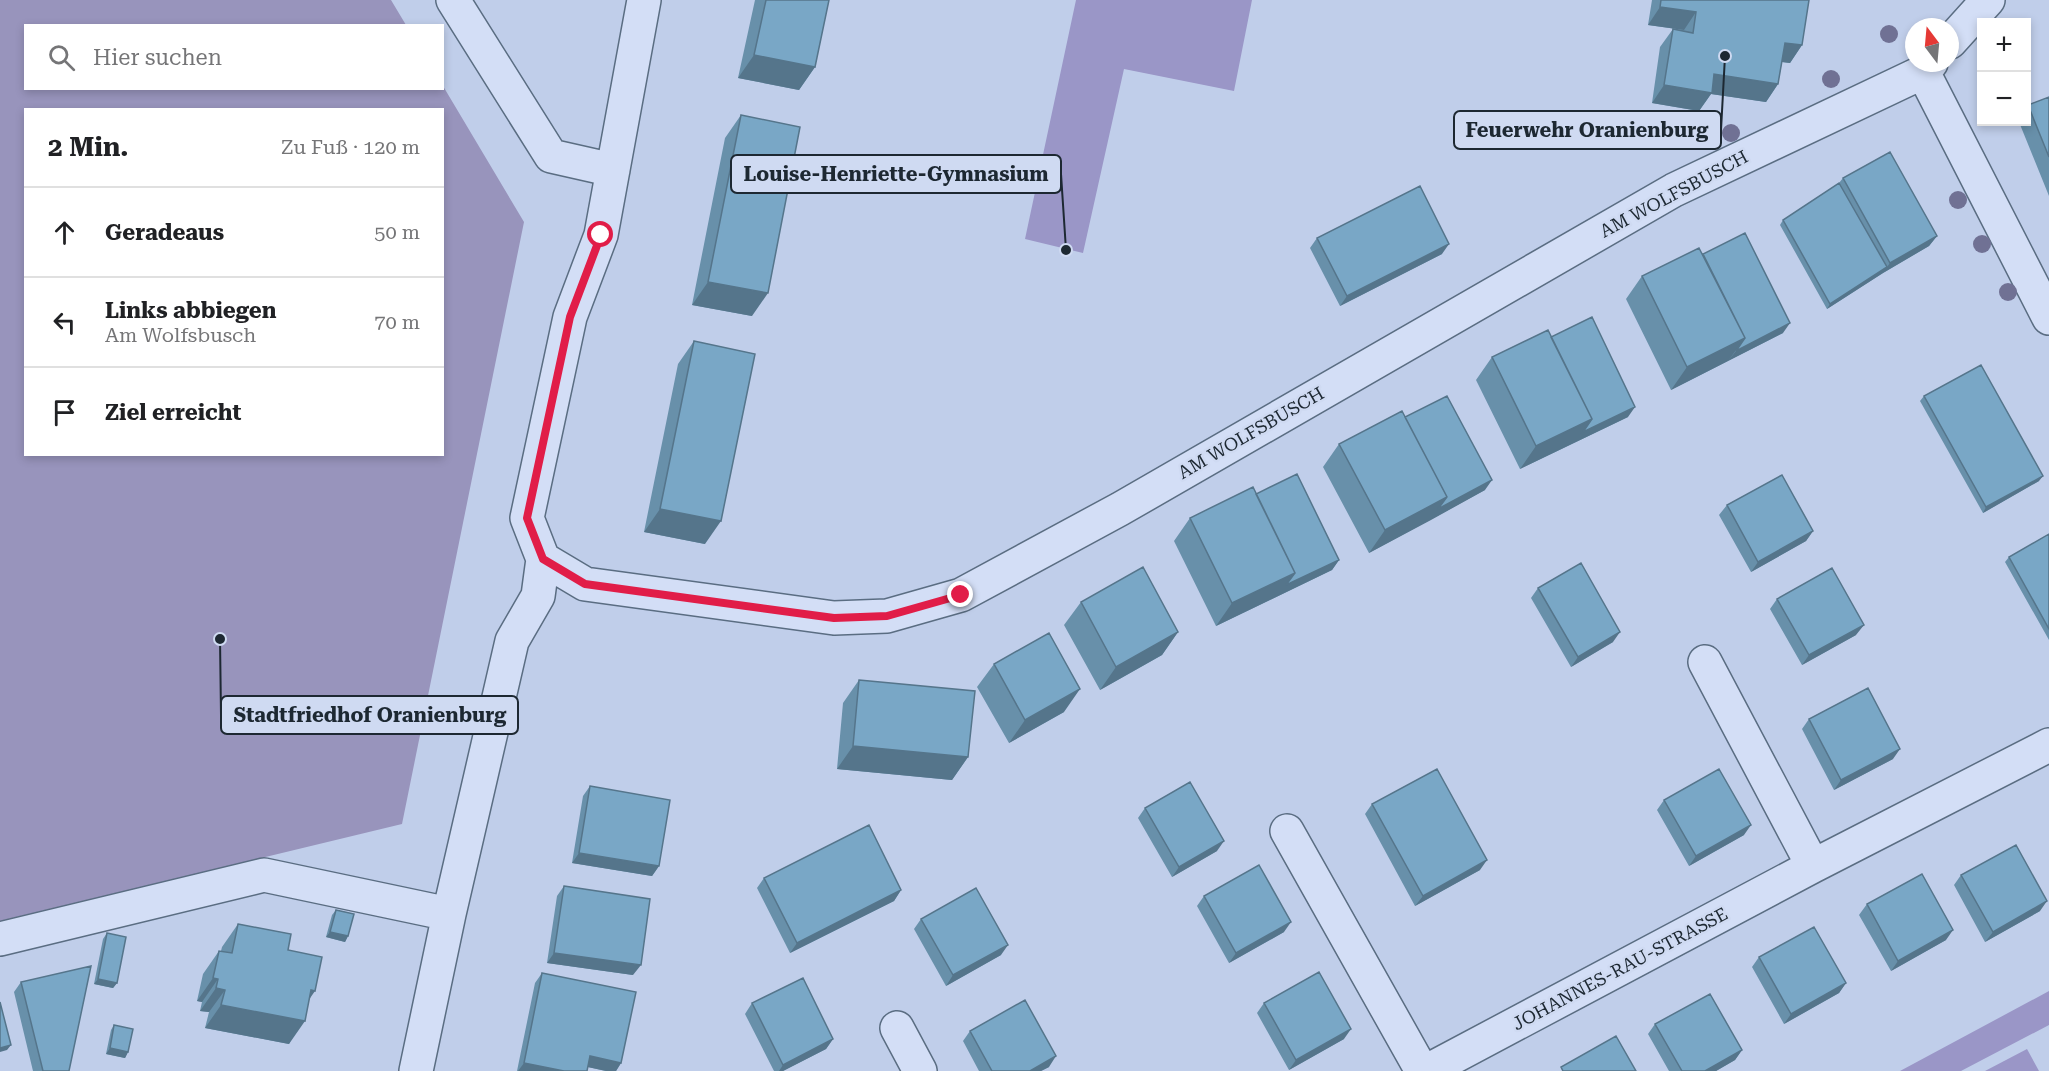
<!DOCTYPE html>
<html lang="de">
<head>
<meta charset="utf-8">
<style>
	body { margin:0; font-family:"Roboto Serif",serif; background:#f2f2f2; color:#202124 }
	.controls { position:absolute; right:18px; top:18px; display:grid; overflow:hidden; border-radius:0px; box-shadow:0 3px 9px #0003 }
	.controls button { width:54px; height:54px; display:grid; place-items:center; padding:0; border:0; border-bottom:2px solid #e0e0e0; background:#fff; color:#202124; font:30px sans-serif }
	.compass { position:absolute; left:1905px; top:18px; width:54px; height:54px; border-radius:50%; background:#fff; box-shadow:0 3px 9px #0003; rotate:344deg }
	.stop { position:absolute; width:18px; height:18px; margin:-14px; border:4px solid #e11d48; border-radius:50%; background:#fff }
	.stop.end { background:#e11d48; border-color:#fff; box-shadow:0 2px 6px #0008 }
	.list { margin:0; padding:0; list-style:none }
	h2 { display:flex; justify-content:space-between; align-items:center; height:78px; margin:0; padding:0 24px; font-size:26px }
	h2 small { font-size:20px; font-weight:400; color:#757577 }
	.list li { display:grid; grid-template-columns:39px 1fr auto; gap:18px; align-items:center; box-sizing:border-box; height:90px; padding:0 24px; border-top:2px solid #e0e0e0 }
	.list b { display:block; font-size:22px; white-space:nowrap }
	.list p { margin:0; font-size:20px; white-space:nowrap; color:#757577 }
	.list em { font-size:20px; font-style:normal; color:#757577 }
	.icon { flex:none; width:33px; height:33px; fill:none; stroke:currentColor; stroke-width:2; stroke-linecap:round; stroke-linejoin:round }
	.map { position:relative; flex:none; width:2049px; height:1071px; overflow:hidden }
	.search { position:absolute; background:#fff; box-shadow:0 3px 9px #0003; left:24px; top:24px; width:420px; height:66px; display:flex; align-items:center; gap:15px; box-sizing:border-box; padding:0 21px; border-radius:0px; color:#757577; font-size:22px }
	.panel { position:absolute; background:#fff; box-shadow:0 3px 9px #0003; left:24px; top:108px; width:420px; height:348px; border-radius:0px }
	.map>svg:first-child { display:block }
	.green { fill:#9a96c7 }
	.cemetery { fill:#9894bc; fill-rule:evenodd }
	.lines { fill:none; stroke-linecap:round; stroke-linejoin:round }
	.minor-casing { stroke:#5a6d82; stroke-width:36 }
	.minor { stroke:#d3def6; stroke-width:33 }
	.tree { fill:#707194 }
	.wall { fill:#6890aa }
	.shaded-wall { fill:#55758b }
	.building { fill:#79a7c6; stroke:#55758b; stroke-width:1.5 }
	.route { stroke:#e11d48; stroke-width:8 }
	.labels { text-anchor:middle; stroke-width:5; stroke-linejoin:round; paint-order:stroke }
	.street-label { font-size:18px; fill:#1d2832; stroke:#cfdaf2 }
	.leader { fill:none; stroke:#1d2832; stroke-width:2 }
	.callout-dot { fill:#1d2832; stroke:#cfdaf2; stroke-width:2 }
	.callout { fill:#cfdaf2; stroke:#1d2832; stroke-width:2 }
	.callout-label { font-size:20px; text-anchor:middle; font-weight:bold; fill:#1d2832 }
</style>
</head>
<body>
<div class="map">
<svg width="2049" height="1071" viewBox="0 0 2049 1071">
	<rect width="100%" height="100%" fill="#c0ceea"/>
	<!-- green -->
	<path class="green" d="M1076,0H1252L1234,91L1124,69L1083,253L1025,239Z
		M2049,991V1025L1961,1071H1900Z
		M2027,1049L2039,1071H1985Z"/>
	<!-- cemetery -->
	<path class="cemetery" d="M0,0H391L406,25L26,26V88H442L443,86L524,222L402,824L0,921ZM26,110H442V454H26Z"/>
	<g class="lines">
		<defs>
			<path id="minor" d="M453,0L551,156L613,170
				M1950,42L1988,0
				M1923,72L2049,318
				M543,559L585,584L834,618L887,616L961,595L1120,509L1674,190L1923,72L1931,63
				M1705,662L1813,866
				M1287,831L1422,1071
				M0,939L264,875L449,914
				M897,1028L920,1071
				M416,1071L449,914L512,641L538,596L543,559L527,518L570,317L601,235L644,0
				M1427,1071L1813,866L2049,745"/>
		</defs>
		<!-- minor casing -->
		<use href="#minor" class="minor-casing"/>
		<!-- minor -->
		<use href="#minor" class="minor"/>
	</g>
	<!-- trees -->
	<g class="tree">
		<circle cx="1889" cy="34" r="9"/>
		<circle cx="1831" cy="79" r="9"/>
		<circle cx="1731" cy="133" r="9"/>
		<circle cx="1958" cy="200" r="9"/>
		<circle cx="1982" cy="244" r="9"/>
		<circle cx="2008" cy="292" r="9"/>
	</g>
	<!-- wall -->
	<path class="wall" d="M755,0H829L815,67L799,90L738,78Z
		M1652,0H1809L1802,45L1790,63L1782,62L1778,84L1766,102L1711,94L1699,111L1652,103L1660,47L1673,29L1684,30L1648,25Z
		M2049,97V196L2019,122H2026V107L2028,105Z
		M741,115L752,316L692,305L725,138Z
		M1843,178L1937,236L1929,246L1883,273L1827,309L1780,225L1783,220L1839,183Z
		M1317,238L1442,254L1340,306L1310,248Z
		M1703,254L1783,333L1671,390L1626,299L1642,276Z
		M1551,337L1628,417L1520,469L1476,380L1492,357Z
		M694,341L705,544L644,532L678,364Z
		M1924,396L2039,481L1983,513L1920,401Z
		M1405,417L1485,490L1369,553L1323,467L1339,444Z
		M1256,494L1339,560L1332,570L1216,626L1174,541L1190,518Z
		M1727,505L1813,531L1806,541L1751,572L1719,515Z
		M2049,534V640L2005,562L2009,557Z
		M1538,588L1613,642L1571,667L1531,598Z
		M1777,599L1856,635L1802,665L1770,609Z
		M1081,602L1178,632L1162,655L1100,690L1064,625Z
		M994,664L1064,712L1009,743L977,687Z
		M859,680L968,757L952,780L837,769L843,703Z
		M1809,719L1893,759L1834,790L1802,729Z
		M590,786L659,866L652,876L572,863L583,796Z
		M1664,800L1744,835L1689,866L1657,810Z
		M1372,804L1480,870L1415,906L1365,814Z
		M1145,808L1217,851L1172,877L1138,818Z
		M1961,875L2040,911L1985,942L1954,885Z
		M764,878L901,890L894,901L790,953L757,888Z
		M564,886L633,975L547,963L557,896Z
		M1204,896L1284,932L1229,963L1197,906Z
		M1867,904L1946,940L1891,971L1859,915Z
		M336,910L348,936L345,942L326,937L332,915Z
		M921,919L1001,955L946,986L914,929Z
		M238,924L288,950L309,1000L289,1044L205,1028L209,1012L200,1011L202,1002L197,1001L203,974L219,951H221L222,947Z
		M107,933L117,983L113,988L94,984L103,939Z
		M1759,957L1846,983L1839,993L1784,1024L1752,967Z
		M542,973L621,1063L616,1071H606L588,1067L587,1071H517L535,983Z
		M21,982L69,1071H33L14,992Z
		M752,1003L833,1039L826,1049L783,1071H774L745,1014Z
		M1264,1003L1344,1039L1289,1070L1257,1013Z
		M1655,1024L1742,1050L1735,1060L1716,1071H1669L1648,1034Z
		M114,1025L128,1052L125,1058L106,1054L111,1030Z
		M970,1031L1049,1067L1041,1071H979L963,1041Z"/>
	<!-- shaded-wall -->
	<path class="shaded-wall" d="M1660,7L1696,12L1684,30L1648,25Z
		M1785,43L1802,45L1790,63L1773,61Z
		M754,55L815,67L799,90L738,78Z
		M1714,74L1778,84L1766,102L1711,94L1699,111L1652,103L1664,85Z
		M1937,236L1929,246L1883,273L1827,309L1830,304L1887,267L1890,263Z
		M1449,244L1442,254L1340,306L1347,296Z
		M708,282L768,293L752,316L692,305Z
		M1790,323L1783,333L1728,361L1736,351Z
		M1745,338L1728,361L1671,390L1687,367Z
		M1635,407L1628,417L1576,442L1583,432Z
		M1592,419L1576,442L1520,469L1536,446Z
		M2043,476L2039,481L1983,513L1986,507Z
		M1492,480L1485,490L1431,520L1438,509Z
		M1447,497L1431,520L1369,553L1385,530Z
		M660,509L721,521L705,544L644,532Z
		M1813,531L1806,541L1751,572L1758,562Z
		M1339,560L1332,570L1216,626L1232,603L1295,573Z
		M1864,625L1856,635L1802,665L1809,655Z
		M1178,632L1162,655L1100,690L1116,667Z
		M1620,632L1613,642L1571,667L1578,657Z
		M1080,689L1064,712L1009,743L1025,720Z
		M853,746L968,757L952,780L837,769Z
		M1900,749L1893,759L1834,790L1841,780Z
		M1751,825L1744,835L1689,866L1696,856Z
		M1224,841L1217,851L1172,877L1179,867Z
		M579,853L659,866L652,876L572,863Z
		M1487,860L1480,870L1415,906L1423,896Z
		M901,890L894,901L790,953L797,943Z
		M2047,901L2040,911L1985,942L1993,932Z
		M1291,922L1284,932L1229,963L1236,953Z
		M1953,930L1946,940L1891,971L1898,961Z
		M330,932L348,936L345,942L326,937Z
		M1008,945L1001,955L946,986L953,975Z
		M554,953L641,965L633,975L547,963Z
		M213,978L218,979L202,1002L197,1001Z
		M98,979L117,983L113,988L94,984Z
		M1846,983L1839,993L1784,1024L1791,1014Z
		M216,988L225,990L209,1012L200,1011Z
		M311,990L315,991L299,1014Z
		M221,1005L305,1021L289,1044L205,1028Z
		M1351,1029L1344,1039L1289,1070L1296,1060Z
		M833,1039L826,1049L783,1071H779L783,1065Z
		M11,1045L7,1050L0,1052V1048Z
		M110,1048L128,1052L125,1058L106,1054Z
		M1742,1050L1735,1060L1716,1071H1705Z
		M590,1056L621,1063L616,1071H606L583,1066Z
		M1056,1056L1049,1067L1041,1071H1030Z
		M524,1063L564,1071H518Z"/>
	<!-- building -->
	<path class="building" d="M766,0H829L815,67L754,55Z
		M1661,0H1809L1802,45L1785,43L1778,84L1714,74L1712,93L1664,85L1673,29L1693,33L1696,12L1660,7Z
		M2049,97V157L2028,105Z
		M741,115L800,127L768,293L708,282Z
		M1890,152L1937,236L1890,263L1843,178Z
		M1839,183L1887,267L1830,304L1783,220Z
		M1420,186L1449,244L1347,296L1317,238Z
		M1745,233L1790,323L1736,351L1745,338L1703,254Z
		M1699,248L1745,338L1687,367L1642,276Z
		M1592,317L1635,407L1583,432L1592,419L1551,337Z
		M1548,330L1592,419L1536,446L1492,357Z
		M694,341L755,354L721,521L660,509Z
		M1981,365L2043,476L1986,507L1924,396Z
		M1447,396L1492,480L1438,509L1447,497L1405,417Z
		M1402,411L1447,497L1385,530L1339,444Z
		M1297,474L1339,560L1286,585L1295,573L1256,494Z
		M1782,475L1813,531L1758,562L1727,505Z
		M1253,487L1295,573L1232,603L1190,518Z
		M2049,534V629L2009,557Z
		M1581,563L1620,632L1578,657L1538,588Z
		M1143,567L1178,632L1116,667L1081,602Z
		M1832,568L1864,625L1809,655L1777,599Z
		M1049,633L1080,689L1025,720L994,664Z
		M859,680L975,691L968,757L853,746Z
		M1868,688L1900,749L1841,780L1809,719Z
		M1437,769L1487,860L1423,896L1372,804Z
		M1719,769L1751,825L1696,856L1664,800Z
		M1190,782L1224,841L1179,867L1145,808Z
		M590,786L670,800L659,866L579,853Z
		M869,825L901,890L797,943L764,878Z
		M2016,845L2047,901L1993,932L1961,875Z
		M1259,865L1291,922L1236,953L1204,896Z
		M1922,874L1953,930L1898,961L1867,904Z
		M564,886L650,899L641,965L554,953Z
		M976,888L1008,945L953,975L921,919Z
		M336,910L354,914L348,936L330,932Z
		M238,924L291,934L288,950L322,957L315,991L311,990L305,1021L221,1005L225,990L216,988L218,979L213,978L219,951L232,953Z
		M1814,927L1846,983L1791,1014L1759,957Z
		M107,933L126,937L117,983L98,979Z
		M91,966L69,1071H43L21,982Z
		M1319,972L1351,1029L1296,1060L1264,1003Z
		M542,973L636,992L621,1063L590,1056L587,1071H564L524,1063Z
		M803,978L833,1039L783,1065L752,1003Z
		M1710,994L1742,1050L1705,1071H1682L1655,1024Z
		M1025,1000L1056,1056L1030,1071H992L970,1031Z
		M0,1002L11,1045L0,1048Z
		M114,1025L133,1029L128,1052L110,1048Z
		M1616,1036L1636,1071H1563L1561,1067Z"/>
	<g class="lines">
		<!-- route -->
		<path class="route" d="M601,235L570,317L527,518L543,559L585,584L834,618L887,616L961,595"/>
	</g>
	<g class="labels">
		<!-- street labels -->
		<g class="street-label">
			<text transform="translate(1674 194) rotate(-28)" y="6">AM WOLFSBUSCH</text>
			<text transform="translate(1251 433) rotate(-30)" y="6">AM WOLFSBUSCH</text>
			<text transform="translate(1620 969) rotate(-28)" y="6">JOHANNES-RAU-STRASSE</text>
		</g>
	</g>
	<!-- callouts -->
	<path class="leader" d="M1725 56L1721 130M1066 250L1061 174M220 639L221 715"/>
	<g class="callout-dot">
		<circle cx="1725" cy="56" r="6"/>
		<circle cx="1066" cy="250" r="6"/>
		<circle cx="220" cy="639" r="6"/>
	</g>
	<g class="callout">
		<rect x="1454" y="111" width="267" height="38" rx="6"/>
		<rect x="731" y="155" width="330" height="38" rx="6"/>
		<rect x="221" y="696" width="297" height="38" rx="6"/>
	</g>
	<g class="callout-label">
		<text x="1587" y="137">Feuerwehr Oranienburg</text>
		<text x="896" y="181">Louise-Henriette-Gymnasium</text>
		<text x="370" y="722">Stadtfriedhof Oranienburg</text>
	</g>
</svg>
<div class="controls">
<button>+</button>
<button>−</button>
</div>
<svg class="compass" viewBox="-18 -18 36 36"><path d="M0-13l5 13h-10z" fill="#e53935"/><path d="M0 13l5-13h-10z" fill="#757577"/></svg>
<div class="stop" style="left:601px;top:235px"></div>
<div class="stop end" style="left:961px;top:595px"></div>
<div class="search"><svg class="icon" aria-label="search" viewBox="0 0 24 24"><circle cx="10" cy="10" r="6"/><path d="M15 15l6 6"/></svg>Hier suchen</div>
<section class="panel">
<h2>2 Min.<small>Zu Fuß · 120 m</small></h2>
<ul class="list">
<li><svg class="icon" aria-label="ahead" viewBox="0 0 24 24"><path d="M12 20V5M6 11l6-6 6 6"/></svg><div><b>Geradeaus</b></div><em>50 m</em></li>
<li><svg class="icon" aria-label="left" viewBox="0 0 24 24"><path d="M17 20v-9H6M10 6l-5 5 5 5"/></svg><div><b>Links abbiegen</b><p>Am Wolfsbusch</p></div><em>70 m</em></li>
<li><svg class="icon" aria-label="arrive" viewBox="0 0 24 24"><path d="M6 21V4h12l-3 4 3 4H6"/></svg><div><b>Ziel erreicht</b></div></li>
</ul>
</section>
</div>
</body>
</html>
